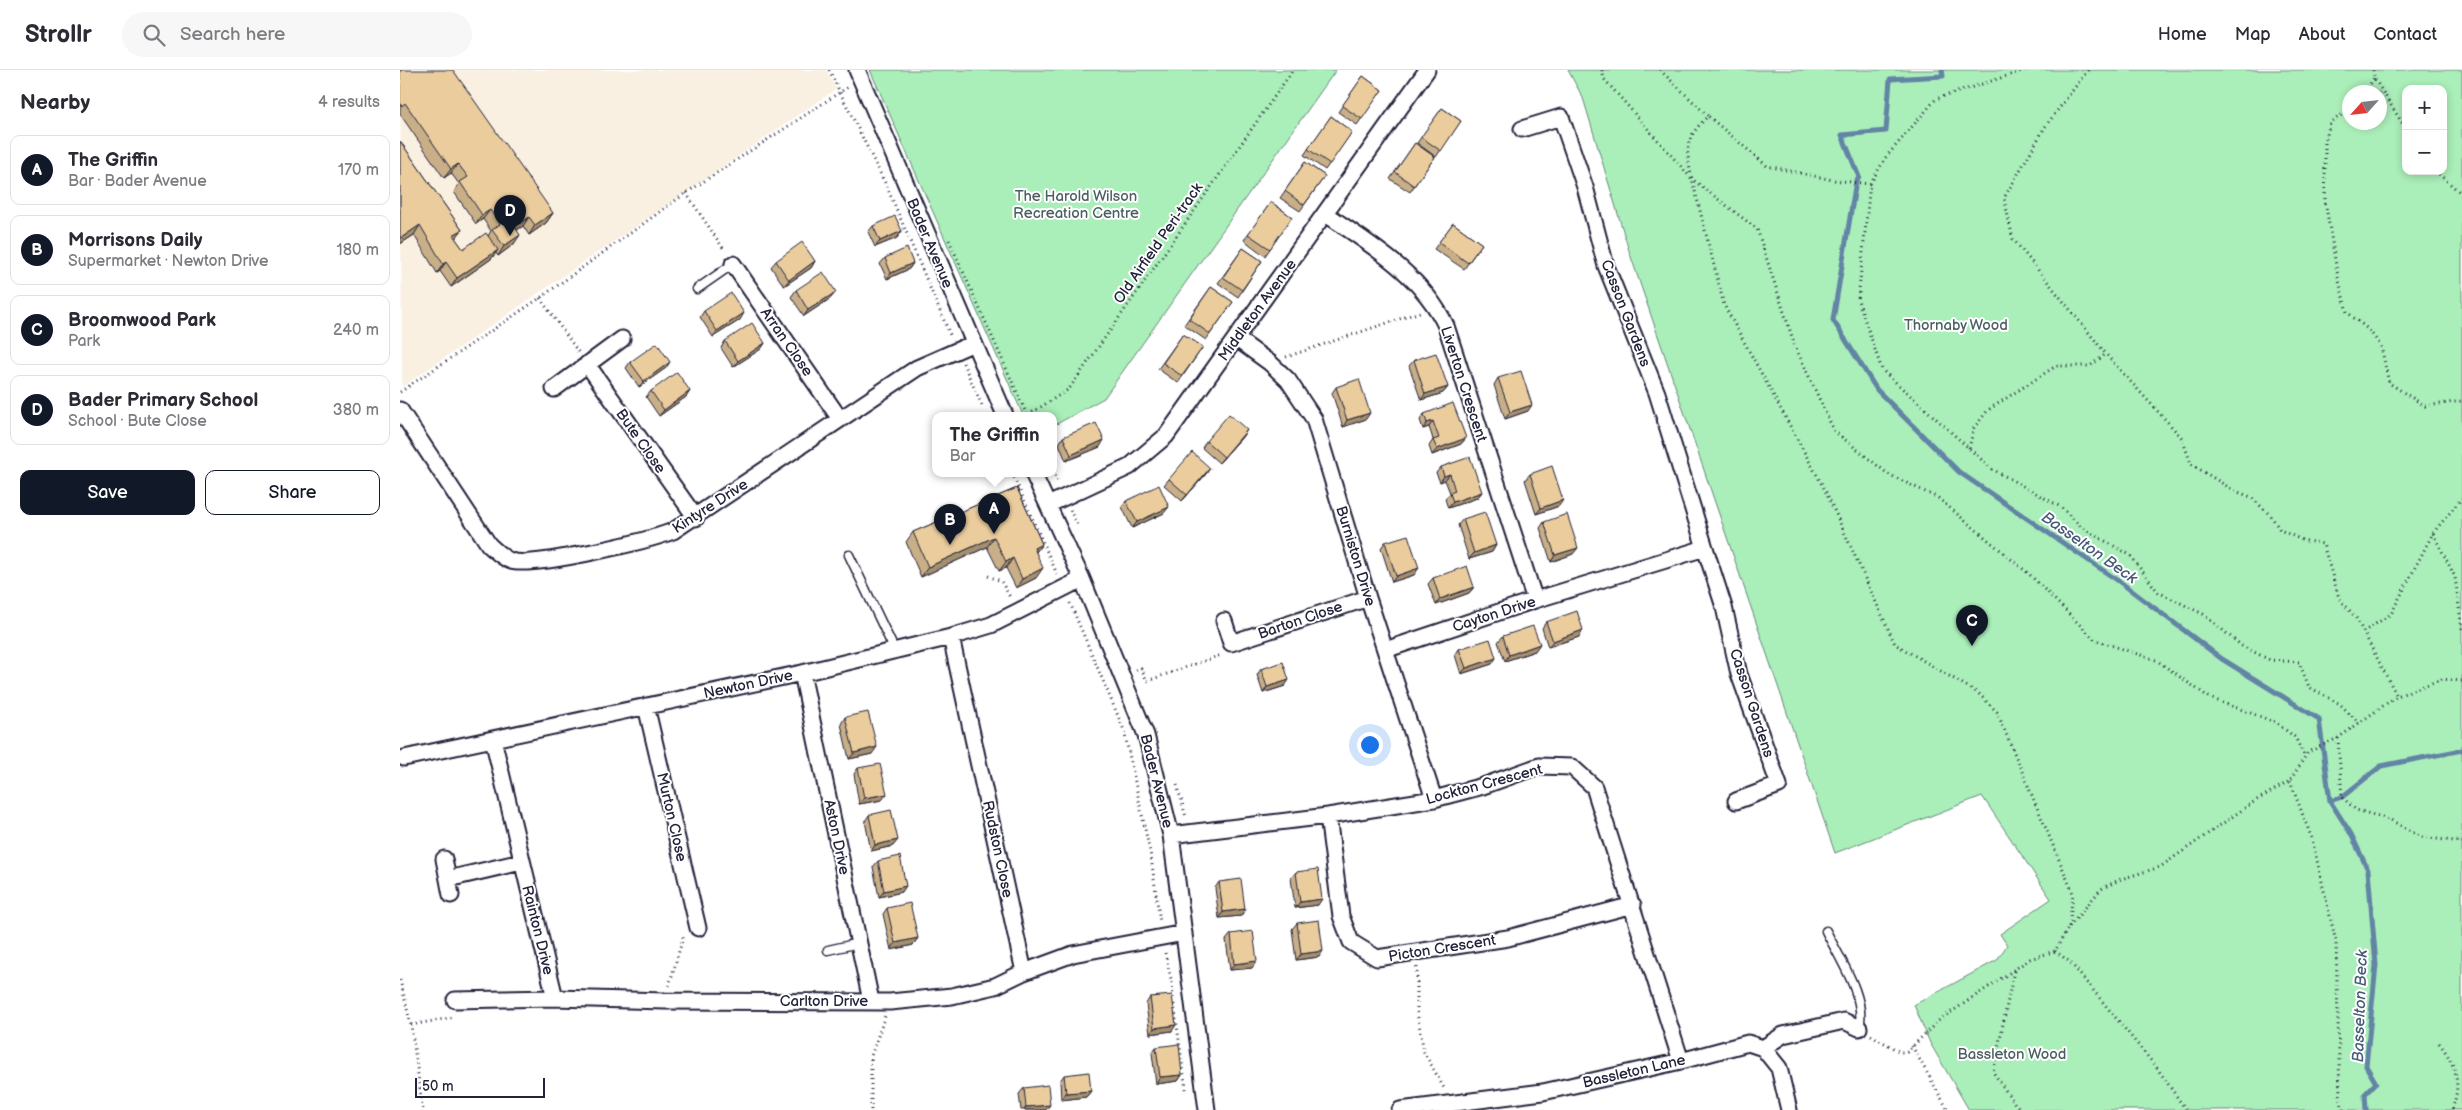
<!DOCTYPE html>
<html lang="en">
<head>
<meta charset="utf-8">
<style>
	body { margin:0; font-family:"Balsamiq Sans",sans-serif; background:#f7f7f7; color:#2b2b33 }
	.controls { position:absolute; right:15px; top:15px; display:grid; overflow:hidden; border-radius:10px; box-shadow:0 2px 8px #0003 }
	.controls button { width:45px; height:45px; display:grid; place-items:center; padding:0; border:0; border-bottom:1px solid #e1e1e2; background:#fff; color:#2b2b33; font:25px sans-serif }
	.compass { position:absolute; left:1942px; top:15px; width:45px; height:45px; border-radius:50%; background:#fff; box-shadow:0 2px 8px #0003; rotate:243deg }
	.scale { position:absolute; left:15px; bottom:12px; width:130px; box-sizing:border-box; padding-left:5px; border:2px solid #22223b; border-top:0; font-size:14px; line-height:18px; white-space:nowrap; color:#22223b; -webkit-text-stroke:4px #fff; paint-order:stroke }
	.you { position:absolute; left:969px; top:674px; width:18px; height:18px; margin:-12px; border:4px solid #fff; border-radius:50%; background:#1a73e8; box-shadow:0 0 0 8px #1a73e833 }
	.badge { display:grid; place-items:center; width:32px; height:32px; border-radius:50%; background:#111827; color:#fff; font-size:16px; font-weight:700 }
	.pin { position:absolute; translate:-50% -41px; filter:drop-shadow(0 1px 2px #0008) }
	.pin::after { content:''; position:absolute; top:26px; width:18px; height:15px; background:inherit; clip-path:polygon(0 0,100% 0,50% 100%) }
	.popup { position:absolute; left:532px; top:342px; width:125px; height:65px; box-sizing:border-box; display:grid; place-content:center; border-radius:10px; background:#fff; filter:drop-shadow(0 1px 4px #0005); font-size:16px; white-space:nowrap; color:#7c7c81 }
	.popup b { font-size:19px; color:#2b2b33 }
	.popup::after { content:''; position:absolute; left:50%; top:100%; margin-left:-10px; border:10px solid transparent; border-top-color:#fff }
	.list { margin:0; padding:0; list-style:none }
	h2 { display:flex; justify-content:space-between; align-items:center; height:65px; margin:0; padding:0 20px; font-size:21px }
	h2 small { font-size:16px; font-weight:400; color:#7c7c81 }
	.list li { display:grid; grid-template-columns:32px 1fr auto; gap:15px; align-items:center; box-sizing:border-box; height:70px; margin:0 10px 10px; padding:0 10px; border:1px solid #e1e1e2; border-radius:10px }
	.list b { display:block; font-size:19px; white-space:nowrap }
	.list p { margin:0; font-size:16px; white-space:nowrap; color:#7c7c81 }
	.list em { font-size:16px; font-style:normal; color:#7c7c81 }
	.actions { display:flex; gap:10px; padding:15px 20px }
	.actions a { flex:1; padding:11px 0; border:1px solid #111827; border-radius:10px; text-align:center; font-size:18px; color:#111827 }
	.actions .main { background:#111827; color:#fff }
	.icon { flex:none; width:28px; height:28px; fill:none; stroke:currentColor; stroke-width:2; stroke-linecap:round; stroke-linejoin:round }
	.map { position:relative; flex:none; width:2062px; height:1040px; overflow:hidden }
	header { display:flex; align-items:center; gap:30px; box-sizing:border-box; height:70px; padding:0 25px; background:#fff; border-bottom:1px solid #e1e1e2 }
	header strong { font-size:24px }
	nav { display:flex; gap:28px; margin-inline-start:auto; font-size:18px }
	.search { width:350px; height:45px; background:#f7f7f7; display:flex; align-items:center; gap:12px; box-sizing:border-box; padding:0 18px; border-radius:28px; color:#7c7c81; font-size:19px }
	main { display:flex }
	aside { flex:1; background:#fff }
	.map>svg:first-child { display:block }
	.built { fill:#f9f0e2 }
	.green { fill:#aaeeb9; stroke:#66887a; fill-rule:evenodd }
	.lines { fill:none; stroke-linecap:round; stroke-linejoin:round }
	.stream { stroke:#6284a5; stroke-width:5 }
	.lane-casing { stroke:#22223b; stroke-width:11 }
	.street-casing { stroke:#22223b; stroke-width:19 }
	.path { stroke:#22223b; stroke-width:3; stroke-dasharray:1 4; stroke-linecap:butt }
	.lane { stroke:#fff; stroke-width:8 }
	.street { stroke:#fff; stroke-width:15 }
	.wall { fill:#c9af87; stroke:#22223b }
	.shaded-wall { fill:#a48f6e; stroke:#22223b }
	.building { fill:#eacc9d; stroke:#22223b }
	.labels { text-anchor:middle; stroke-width:4; stroke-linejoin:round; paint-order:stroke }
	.park-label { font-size:15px; fill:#4b5f61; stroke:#fff }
	.street-label { font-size:15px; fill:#22223b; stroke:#fff }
	.water-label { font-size:16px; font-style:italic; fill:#475b79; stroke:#fff }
</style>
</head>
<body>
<header>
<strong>Strollr</strong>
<div class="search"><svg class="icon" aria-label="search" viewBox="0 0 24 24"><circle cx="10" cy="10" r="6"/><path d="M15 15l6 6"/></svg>Search here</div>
<nav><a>Home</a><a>Map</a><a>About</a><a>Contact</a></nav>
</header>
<main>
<aside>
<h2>Nearby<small>4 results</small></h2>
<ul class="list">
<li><span class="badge">A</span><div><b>The Griffin</b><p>Bar · Bader Avenue</p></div><em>170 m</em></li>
<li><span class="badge">B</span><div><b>Morrisons Daily</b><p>Supermarket · Newton Drive</p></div><em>180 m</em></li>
<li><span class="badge">C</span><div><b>Broomwood Park</b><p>Park</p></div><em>240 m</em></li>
<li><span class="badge">D</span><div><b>Bader Primary School</b><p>School · Bute Close</p></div><em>380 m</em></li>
</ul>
<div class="actions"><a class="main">Save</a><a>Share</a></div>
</aside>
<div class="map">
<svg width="2062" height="1040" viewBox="0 0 2062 1040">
	<rect width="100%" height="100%" fill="#fff"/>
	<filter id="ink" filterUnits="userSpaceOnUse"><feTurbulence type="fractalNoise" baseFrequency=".02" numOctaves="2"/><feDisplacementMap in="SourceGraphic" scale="10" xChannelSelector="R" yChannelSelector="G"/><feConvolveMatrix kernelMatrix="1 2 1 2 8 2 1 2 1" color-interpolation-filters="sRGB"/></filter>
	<g filter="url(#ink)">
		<!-- built -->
		<path class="built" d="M0,0H426L436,19L2,317Z"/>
		<!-- green -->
		<path class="green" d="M470,0H936L704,328L653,356V345H623Z
			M1168,0H2062V1040H1569L1530,973L1514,935L1597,890L1607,875L1600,864L1651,829L1582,726L1435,783L1230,184L1183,28ZM2006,19H2043V101H2006ZM1950,22H1980V52H1950Z"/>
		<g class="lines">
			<!-- stream -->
			<path class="stream" d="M1542,0L1543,6L1490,9L1486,61L1442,65L1459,107L1456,111L1433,250L1477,320L1559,402L1720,512L1822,589L1919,649L1930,731L1951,764L1968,800L1976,895L1966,996L1976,1013L1965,1024L1966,1040
				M1930,731L1942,727L1981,696L2062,680"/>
			<defs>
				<path id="lane" d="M297,219L333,194
					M449,485L495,581
					M1426,861C1439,888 1467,928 1459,958
					M428,880L459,873"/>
				<path id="street" d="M457,0L605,345
					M1122,59L1161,47L1185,117L1206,196L1257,323L1305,478
					M926,144C971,175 1022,205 1046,256L1135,530
					M333,194L440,349
					M837,269L870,293L888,310L914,349L968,528L1034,729
					M187,294L296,448
					M154,319L222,269
					M0,340L89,475C96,481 102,488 111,491C133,498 248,471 273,461L517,298L574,273
					M633,403L682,509L746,665L771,765L807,1040
					M648,435L729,397L766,366L1027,0
					M824,551L831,573L968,528
					M551,567L624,902
					M985,580L1135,530L1305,478L1324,537L1339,604L1379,715L1336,731
					M402,603L471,931
					M246,636L298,858
					M93,669L155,928
					M4,688L402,603L551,567L591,555L682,509
					M928,746L941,846L951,872L977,888L1108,868L1233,835
					M771,765L928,746L1034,729L1083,716L1139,696L1172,697L1194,717L1281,991
					M44,789L51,825
					M48,809L121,792
					M55,930L155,928L265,931L490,932L552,926L595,916L624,902L673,884L784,863
					M1363,978L1383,965L1444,951L1459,958
					M1000,1040L1143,1022L1281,991L1348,973L1363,978L1379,998L1389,1040"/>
			</defs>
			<!-- lane casing -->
			<use href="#lane" class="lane-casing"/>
			<!-- street casing -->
			<use href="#street" class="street-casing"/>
			<!-- path -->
			<path class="path" d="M429,0L487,117L551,267
				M1202,0L1204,9L1292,109L1324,235L1425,420L1495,574L1578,623L1597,642L1673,823L1669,857
				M1260,0L1308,46
				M1625,0L1536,29L1486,87L1470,114L1458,230L1482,300L1592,399L1661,437L1682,458L1730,485L1758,522L1803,544L1842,576L1870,590L1899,592L1909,617L1940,634L1959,653
				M1688,0L1645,57L1604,128L1613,169L1710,289L1782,368L1791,394L1833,420L1851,427L1871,446L1880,460L1902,470L1923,474L1939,528L1956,548L1997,626
				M1973,0L1974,8L2006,59
				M1965,22L1974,8
				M1950,40L1930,52L1925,73V131L1938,207L1947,242L1969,260L1981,276L1989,313L2025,336L2062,331
				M2035,101L2062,124
				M1470,114L1433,110L1367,96L1308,46C1284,70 1285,77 1292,109L1357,159L1395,276L1434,361L1488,404L1538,428L1629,504L1695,570L1756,590L1810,628L1875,652L1895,667L1905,687
				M286,123L325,181
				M549,170L627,345
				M140,228L179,283
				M886,287L1020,242
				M563,293L583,338
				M0,322L140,228L286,123L448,17
				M628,345L669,319L893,0
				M1569,378L1574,358L1588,340L1656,296H1690L1706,284
				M653,401L659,414
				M612,403L657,504
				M670,440L678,457
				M2033,463L2062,428
				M588,506L601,511L611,529
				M670,533L724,660L751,787L760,852
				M1963,562L1991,544L2033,463L2055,507L2062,559
				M736,600L741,598L747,611L821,585
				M1938,668L1942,727L1956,740L1989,749L2021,767L2062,772
				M1890,711L1912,769L1936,872L1940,1027L1943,1040
				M777,715L786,747
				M1655,881L1670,892L1757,998L1786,1040
				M765,883L772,913L773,928
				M1017,897V942L1024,982L1045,1020
				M1614,901L1593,1002L1615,1034L1622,1040
				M0,910L11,955L23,1040
				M269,916L284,864
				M774,934L786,1020
				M11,955L55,947
				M1471,965L1500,982H1507L1538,951L1630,889L1655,881L1669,857L1701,819L1721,809L1760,797L1855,731L1890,711L1908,682L1938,668L1997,626L2042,609L2062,611
				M2039,973C2056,995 2062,1013 2052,1040
				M1512,976L1548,1040
				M471,1040V986L485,946"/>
			<!-- lane -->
			<use href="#lane" class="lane"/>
			<!-- street -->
			<use href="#street" class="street"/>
		</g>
		<!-- wall -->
		<path class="wall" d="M0,0L153,143L146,153L129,165L123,156L117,160L114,174L98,186L96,183L91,189L51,217L40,201L37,203L14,165L0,174V71L62,160L55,168L63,179L88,166L91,161L83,149L76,154L54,122L59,114L51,103L44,108L0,44Z
			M963,6L982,20L957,55L938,42Z
			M1042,38L1061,51L1036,87L1017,73Z
			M931,46L952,62L925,100L904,85Z
			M1015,73L1035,87L1010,122L990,109Z
			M905,92L925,106L900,141L880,128Z
			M871,132L892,147L865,186L844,170Z
			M1053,153L1082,174L1064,199L1034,179Z
			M473,156L502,161L497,168L475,177L468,162Z
			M843,178L862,191L838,227L818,213Z
			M485,188L513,193L509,199L487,209L480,194Z
			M376,191H415L411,198L384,216L371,197Z
			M811,217L833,232L806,270L784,255Z
			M396,220L431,228L404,246L391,227Z
			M304,241L340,250L313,267L300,247Z
			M783,264L803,277L778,313L758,299Z
			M325,271L365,273L361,279L333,297L321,278Z
			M1014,290L1048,317L1043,323L1021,330L1009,296Z
			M230,292L266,298L239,317L226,298Z
			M1098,308L1128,341L1105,349L1094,315Z
			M936,317L966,349L943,357L932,323Z
			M251,321H290L286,327L259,346L246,327Z
			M1024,344L1066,368L1061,374L1032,385L1029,376L1033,370L1032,366L1029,357L1023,359L1020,350Z
			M843,366L819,393L802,378L806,371Z
			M663,367L700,377L666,391L659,374Z
			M1041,397L1082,422L1077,428L1048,438L1045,429L1050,423L1045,410L1040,412L1036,403Z
			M810,398L806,404L782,431L764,415L769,409Z
			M1130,404L1159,436L1136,444L1125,410Z
			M617,418L642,474L636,482V508L616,518L606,498L599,501L587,477L521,507L506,472L513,462Z
			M726,431L764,443L732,458L722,437Z
			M1063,449L1096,475L1092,482L1069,489L1058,455Z
			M1144,452L1173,484L1151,492L1140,458Z
			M985,472L1014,505L992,512L981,478Z
			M1033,508L1074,517L1069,523L1036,535L1028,514Z
			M1146,552L1179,567L1148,577L1142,558Z
			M1103,566L1135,581L1105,591L1098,572Z
			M1059,579L1092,594L1061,604L1055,585Z
			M861,599L885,616L863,623L857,605Z
			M445,647L472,684L449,689L441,654Z
			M458,698L482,730L459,734L454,704Z
			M469,745L493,776L471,781L465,751Z
			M478,791L502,822L479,827L473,797Z
			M896,802L918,835L895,838L891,808Z
			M819,812L845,839L841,846L819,848L815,818Z
			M487,838L518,868L513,875L491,880L483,844Z
			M897,853L919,887L896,890L892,859Z
			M831,864L852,898L830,900L826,870Z
			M750,927L772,961L750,964L746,934Z
			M756,977L782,1005L778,1011L756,1014L752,983Z
			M664,1005L691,1021L686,1027L661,1030L660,1011Z
			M624,1018L646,1040H621L619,1024Z"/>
		<!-- shaded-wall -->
		<path class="shaded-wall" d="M58,94L51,103L44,108L51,99Z
			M90,140L83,149L76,154L82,145Z
			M153,143L146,153L129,165L135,155Z
			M129,147L123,156L108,166L115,157Z
			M20,155L14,165L0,174V170L1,168Z
			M62,160L55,169L53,165Z
			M502,161L497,168L475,177L480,171Z
			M120,165L114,174L98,186L104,176Z
			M98,180L91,189L51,217L57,208Z
			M415,191L411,198L384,216L389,210Z
			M46,192L40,201L37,203L43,194Z
			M513,193L509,199L487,209L491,203Z
			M436,222L431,228L404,246L408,240Z
			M344,243L340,250L313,267L317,261Z
			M365,273L361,279L333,297L338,291Z
			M270,292L266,298L239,317L244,311Z
			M1048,317L1043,323L1021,330L1025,324Z
			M290,321L286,327L259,346L264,340Z
			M1132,335L1128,341L1105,349L1110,342Z
			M970,343L966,349L943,357L947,350Z
			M1033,351L1029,357L1023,359L1027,353Z
			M847,360L843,366L819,393L824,387Z
			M1066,368L1061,374L1032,385L1037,379Z
			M704,370L700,377L666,391L671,385Z
			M810,398L806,404L782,431L787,425Z
			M1050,404L1045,410L1040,412L1044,406Z
			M1082,422L1077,428L1048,438L1053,432Z
			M1163,430L1159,436L1136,444L1141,438Z
			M769,437L764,443L732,458L737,452Z
			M594,467L587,477L521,507L528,497Z
			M642,474L635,483L634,478Z
			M1096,475L1092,482L1069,489L1074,483Z
			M1178,478L1173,484L1151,492L1155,485Z
			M613,488L606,498L599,501L606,492Z
			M643,498L636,508L616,518L622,509Z
			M1019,498L1014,505L992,512L996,506Z
			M1074,517L1069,523L1036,535L1040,529Z
			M1183,560L1179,567L1148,577L1153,571Z
			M1140,574L1135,581L1105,591L1109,585Z
			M1096,588L1092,594L1061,604L1066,598Z
			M889,610L885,616L863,623L867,617Z
			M477,677L472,684L449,689L454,683Z
			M487,724L482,730L459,734L464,728Z
			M498,770L493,776L471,781L475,775Z
			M506,816L502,822L479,827L484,821Z
			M922,829L918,835L895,838L900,832Z
			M845,839L841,846L819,848L823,842Z
			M518,868L513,875L491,880L495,873Z
			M923,881L919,887L896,890L901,884Z
			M857,891L852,898L830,900L834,894Z
			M776,955L772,961L750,964L754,958Z
			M782,1005L778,1011L756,1014L760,1007Z
			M691,1021L686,1027L661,1030L666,1023Z
			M650,1035L646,1040H624L626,1037Z"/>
		<!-- building -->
		<path class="building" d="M0,0H53L153,143L135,155L129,147L115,157L120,165L104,176L92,160L100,154L90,140L82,145L60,112L68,107L58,94L51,99L5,33L2,36L0,33Z
			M963,6L982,20L962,49L942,36Z
			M1042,38L1061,51L1041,81L1021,67Z
			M931,46L952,62L930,94L908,79Z
			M0,71L62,160L53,165L63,179L86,163L98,180L57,208L46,192L43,194L20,155L1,168L0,166Z
			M1015,73L1035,87L1014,116L995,102Z
			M905,92L925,106L904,135L885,121Z
			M871,132L892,147L870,179L848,164Z
			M495,146L502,161L480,171L473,156Z
			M1053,153L1082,174L1068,193L1039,172Z
			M402,172L415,191L389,210L376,191Z
			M507,178L513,193L491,203L485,188Z
			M843,178L862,191L842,220L823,207Z
			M423,202L436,222L408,240L396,220Z
			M811,217L833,232L810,264L789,249Z
			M331,223L344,243L317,261L304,241Z
			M352,253L365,273L338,291L325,271Z
			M783,264L803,277L782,306L763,293Z
			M257,273L270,292L244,311L230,292Z
			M1036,283L1048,317L1025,324L1014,290Z
			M1121,301L1132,335L1110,342L1098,308Z
			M277,302L290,321L264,340L251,321Z
			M959,309L970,343L947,350L936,317Z
			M1053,333L1066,368L1037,379L1033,370L1039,368L1036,360L1033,351L1027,353L1024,344Z
			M829,344L847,360L824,387L806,371Z
			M696,353L704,370L671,385L663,367Z
			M792,382L810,398L787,425L769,409Z
			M1070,387L1082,422L1053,432L1050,423L1055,421L1050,404L1044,406L1041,397Z
			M1152,396L1163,430L1141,438L1130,404Z
			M759,415L769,437L737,452L726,431Z
			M617,418L642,474L634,478L643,498L622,509L613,488L606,492L594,467L528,497L513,462Z
			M1085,442L1096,475L1074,483L1063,449Z
			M1167,444L1178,478L1155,485L1144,452Z
			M1008,465L1019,498L996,506L985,472Z
			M1067,496L1074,517L1040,529L1033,508Z
			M1177,541L1183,560L1153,571L1146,552Z
			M1133,556L1140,574L1109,585L1103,566Z
			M1090,569L1096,588L1066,598L1059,579Z
			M883,592L889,610L867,617L861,599Z
			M468,642L477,677L454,683L445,647Z
			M480,694L487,724L464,728L458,698Z
			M491,740L498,770L475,775L469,745Z
			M500,786L506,816L484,821L478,791Z
			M918,799L922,829L900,832L896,802Z
			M841,809L845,839L823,842L819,812Z
			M510,833L518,868L495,873L487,838Z
			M919,850L923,881L901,884L897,853Z
			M853,861L857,891L834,894L831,864Z
			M772,925L776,955L754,958L750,927Z
			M779,974L782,1005L760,1007L756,977Z
			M689,1002L691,1021L666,1023L664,1005Z
			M648,1015L650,1035L626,1037L624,1018Z"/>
	</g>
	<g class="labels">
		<!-- park labels -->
		<g class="park-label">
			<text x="676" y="131">The Harold Wilson<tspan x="676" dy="17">Recreation Centre</tspan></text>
			<text x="1556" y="260">Thornaby Wood</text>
			<text x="1612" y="989">Bassleton Wood</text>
		</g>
		<!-- street labels -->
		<g class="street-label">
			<text transform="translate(530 173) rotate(67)" y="5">Bader Avenue</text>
			<text transform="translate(758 173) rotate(-55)" y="5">Old Airfield Peri-track</text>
			<text transform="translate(857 240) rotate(-54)" y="5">Middleton Avenue</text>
			<text transform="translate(1226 243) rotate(69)" y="5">Casson Gardens</text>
			<text transform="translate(387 272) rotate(55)" y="5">Arran Close</text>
			<text transform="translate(1064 314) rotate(72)" y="5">Liverton Crescent</text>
			<text transform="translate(241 371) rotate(55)" y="5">Bute Close</text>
			<text transform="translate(310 436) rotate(-33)" y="5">Kintyre Drive</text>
			<text transform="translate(956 486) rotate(73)" y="5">Burniston Drive</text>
			<text transform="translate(1094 544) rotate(-18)" y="5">Cayton Drive</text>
			<text transform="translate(900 550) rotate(-19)" y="5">Barton Close</text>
			<text transform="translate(348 614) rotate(-12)" y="5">Newton Drive</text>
			<text transform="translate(1352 633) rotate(72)" y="5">Casson Gardens</text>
			<text transform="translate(757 711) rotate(76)" y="5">Bader Avenue</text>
			<text transform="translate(1084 714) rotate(-15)" y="5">Lockton Crescent</text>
			<text transform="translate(272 747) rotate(77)" y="5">Murton Close</text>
			<text transform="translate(437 767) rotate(78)" y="5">Aston Drive</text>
			<text transform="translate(598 779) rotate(78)" y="5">Rudston Close</text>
			<text transform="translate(138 860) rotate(76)" y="5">Rainton Drive</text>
			<text transform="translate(1042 878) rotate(-9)" y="5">Picton Crescent</text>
			<text x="424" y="936">Carlton Drive</text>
			<text transform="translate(1234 1001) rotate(-13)" y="5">Bassleton Lane</text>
		</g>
		<!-- water labels -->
		<g class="water-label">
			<text transform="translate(1690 477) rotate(35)" y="6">Basselton Beck</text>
			<text transform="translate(1959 936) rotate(-88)" y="6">Basselton Beck</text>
		</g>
	</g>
</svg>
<div class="controls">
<button>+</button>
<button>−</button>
</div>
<svg class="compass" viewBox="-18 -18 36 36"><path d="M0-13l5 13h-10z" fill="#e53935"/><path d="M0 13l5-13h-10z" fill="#7c7c81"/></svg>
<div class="scale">50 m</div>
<div class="you"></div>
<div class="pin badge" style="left:594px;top:464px">A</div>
<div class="popup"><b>The Griffin</b>Bar</div>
<div class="pin badge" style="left:550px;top:475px">B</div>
<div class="pin badge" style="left:1572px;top:576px">C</div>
<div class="pin badge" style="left:110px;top:166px">D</div>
</div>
</main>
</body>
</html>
